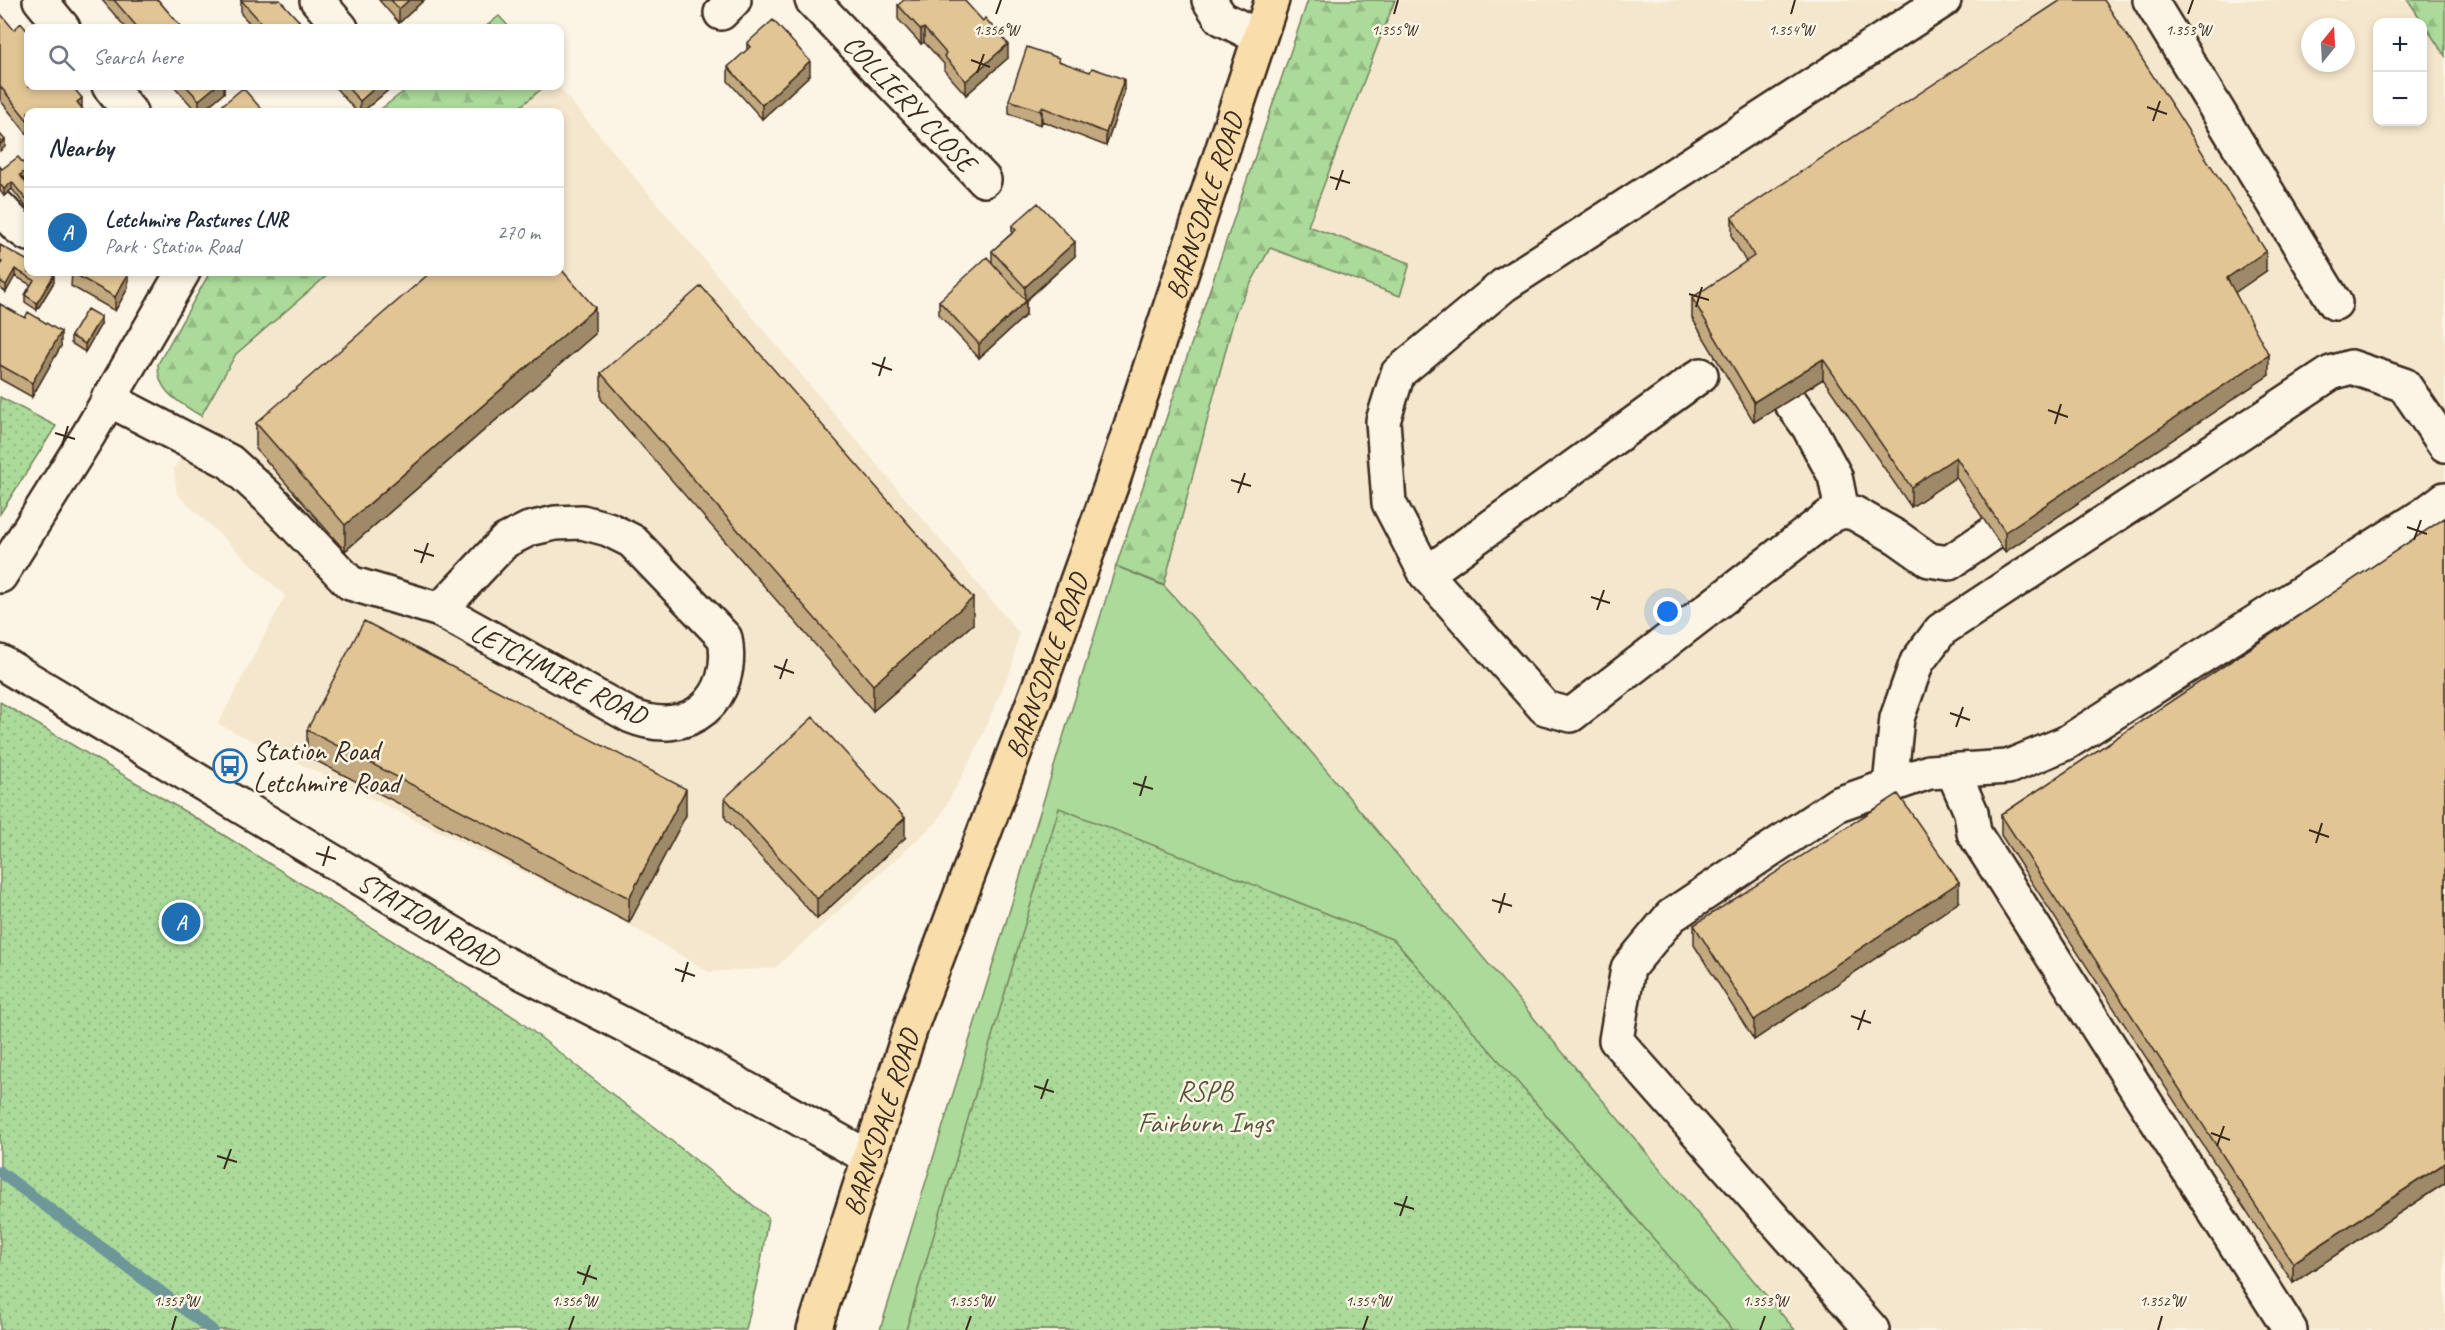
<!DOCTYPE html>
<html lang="en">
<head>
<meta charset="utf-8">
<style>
	body { margin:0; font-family:Caveat,sans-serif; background:#f2f2f3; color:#1f2937 }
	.controls { position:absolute; right:18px; top:18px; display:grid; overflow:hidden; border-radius:12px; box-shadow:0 3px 9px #0003 }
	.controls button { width:54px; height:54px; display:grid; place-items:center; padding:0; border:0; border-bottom:2px solid #e0e1e3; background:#fff; color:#1f2937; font:30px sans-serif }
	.compass { position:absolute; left:2301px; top:18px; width:54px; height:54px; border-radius:50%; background:#fff; box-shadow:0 3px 9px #0003; rotate:18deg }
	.you { position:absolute; left:1668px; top:612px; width:21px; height:21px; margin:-15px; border:4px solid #fff; border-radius:50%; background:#1a73e8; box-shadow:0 0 0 9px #1a73e833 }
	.badge { display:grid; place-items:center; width:39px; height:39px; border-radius:50%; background:#1f6fb2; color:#fff; font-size:20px; font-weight:700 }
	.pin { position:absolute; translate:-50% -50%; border:3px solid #fff; box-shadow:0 2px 6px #0006 }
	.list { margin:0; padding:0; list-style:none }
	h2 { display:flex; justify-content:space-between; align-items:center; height:78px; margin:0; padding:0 24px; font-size:26px }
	h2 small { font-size:20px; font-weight:400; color:#747a83 }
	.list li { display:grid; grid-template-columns:39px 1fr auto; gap:18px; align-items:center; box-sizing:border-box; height:90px; padding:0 24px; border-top:2px solid #e0e1e3 }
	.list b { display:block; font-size:22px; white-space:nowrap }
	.list p { margin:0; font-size:20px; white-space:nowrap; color:#747a83 }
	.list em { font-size:20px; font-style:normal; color:#747a83 }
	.icon { flex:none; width:33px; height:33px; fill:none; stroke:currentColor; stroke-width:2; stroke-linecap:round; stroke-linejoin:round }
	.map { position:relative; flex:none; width:2445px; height:1330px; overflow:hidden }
	.search { position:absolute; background:#fff; box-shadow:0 3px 9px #0003; left:24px; top:24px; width:540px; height:66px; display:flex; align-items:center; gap:15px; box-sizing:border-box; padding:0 21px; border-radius:12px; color:#747a83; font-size:22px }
	.panel { position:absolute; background:#fff; box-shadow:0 3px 9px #0003; left:24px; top:108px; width:540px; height:168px; border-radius:12px }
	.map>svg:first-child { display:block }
	.built { fill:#f4e7cd; fill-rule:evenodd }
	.grass { fill:#abda9a; stroke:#73825c; stroke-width:1.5 }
	.forest { fill:url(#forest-firs); stroke:#73825c; stroke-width:1.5 }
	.park { fill:url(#park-dots); stroke:#73825c; stroke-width:1.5 }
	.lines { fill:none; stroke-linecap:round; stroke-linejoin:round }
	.stream { stroke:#6d9798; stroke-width:12 }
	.minor-casing { stroke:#3b2a1e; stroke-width:38 }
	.major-casing { stroke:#3b2a1e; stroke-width:38 }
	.minor { stroke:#fcf5e5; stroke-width:33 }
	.major { stroke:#f9deab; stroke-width:33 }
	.wall { fill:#c2a980; stroke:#3b2a1e; stroke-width:1.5 }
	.shaded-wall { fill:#9e8a68; stroke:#3b2a1e; stroke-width:1.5 }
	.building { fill:#e1c595; stroke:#3b2a1e; stroke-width:1.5 }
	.ticks { fill:none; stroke:#3b2a1e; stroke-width:2 }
	.labels { text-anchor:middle; stroke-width:5; stroke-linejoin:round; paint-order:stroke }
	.street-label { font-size:28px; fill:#3b2a1e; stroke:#fcf5e5 }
	.poi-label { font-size:28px; fill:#3b2a1e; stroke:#fcf5e5; text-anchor:start }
	.park-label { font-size:28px; fill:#57563d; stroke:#fcf5e5 }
	.ticks-label { font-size:15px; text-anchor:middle; fill:#3b2a1e; stroke:#fcf5e5; stroke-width:5; stroke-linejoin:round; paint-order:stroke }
</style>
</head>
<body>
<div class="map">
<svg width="2445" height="1330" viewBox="0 0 2445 1330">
	<defs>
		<pattern id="forest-firs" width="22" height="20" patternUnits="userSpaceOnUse" patternTransform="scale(1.5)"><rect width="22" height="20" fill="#abda9a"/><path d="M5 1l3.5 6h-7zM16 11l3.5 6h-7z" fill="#94bb84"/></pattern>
		<pattern id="park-dots" width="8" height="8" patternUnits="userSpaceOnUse" patternTransform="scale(1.5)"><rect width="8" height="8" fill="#abda9a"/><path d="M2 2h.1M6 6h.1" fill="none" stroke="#94bb84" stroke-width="1.8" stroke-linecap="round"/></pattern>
	</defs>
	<rect width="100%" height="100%" fill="#fcf5e5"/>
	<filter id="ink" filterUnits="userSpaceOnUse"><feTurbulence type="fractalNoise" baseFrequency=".0167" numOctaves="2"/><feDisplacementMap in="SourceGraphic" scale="12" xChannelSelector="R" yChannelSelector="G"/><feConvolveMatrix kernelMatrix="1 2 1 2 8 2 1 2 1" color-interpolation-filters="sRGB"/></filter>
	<g filter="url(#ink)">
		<!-- built -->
		<path class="built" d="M1395,0H2408L2445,56V1330H1795L1260,691L1164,586L1236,311L1270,248L1400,295L1410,263L1307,226ZM2378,22H2422V122H2378ZM2310,27H2346V63H2310Z
			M545,86H558L1019,633L1012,667L973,756L937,822L775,968L709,972L619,919L218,724L285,596L177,494L174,469L201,416L236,354L331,272H560V112H514Z"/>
		<!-- grass -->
		<path class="grass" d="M1116,566L1164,586L1260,691L1795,1330H880Z"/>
		<!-- forest -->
		<path class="forest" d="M1308,0H1395L1308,226L1410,263L1400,296L1270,248L1236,311L1164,585L1116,566Z
			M2408,0H2445V56Z
			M499,16L510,28H484Z
			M411,86H545L514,112H377Z
			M210,272H331L236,354L201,416C179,402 157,393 158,364Z"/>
		<!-- park -->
		<path class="park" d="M0,397L56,426L0,514Z
			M0,702L206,824L517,1019L768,1217L760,1268L746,1330H0Z
			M1059,808L1394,940L1733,1330H906Z"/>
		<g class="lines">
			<!-- stream -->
			<path class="stream" d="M0,1172L212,1330"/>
			<defs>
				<g id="minor">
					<path d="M40,0L63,28"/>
					<path d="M317,0L341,28"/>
					<path id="s1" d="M812,0L984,180"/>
					<path d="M1209,0L1221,18L1259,37"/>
					<path d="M1944,0L1504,285L1398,373L1383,421L1389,503L1426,574L1545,708L1571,715L1828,517L1842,511L1854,513L1898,538L1929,560L1949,563L1993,533"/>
					<path d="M2150,0L2335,303"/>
					<path d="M721,13L734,0"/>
					<path d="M109,86L130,112"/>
					<path d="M0,208L18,227L28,234"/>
					<path d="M108,399L230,462L268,497L350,583L440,610"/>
					<path d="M1789,400L1808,426L1835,476L1842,511"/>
					<path d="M582,522L608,529L632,541L725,638C736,699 689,740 631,716L440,610L505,541L529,529L555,523Z"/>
					<path d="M1426,574L1701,375"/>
					<path d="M0,576L89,434L183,272"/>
					<path id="s2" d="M0,662L492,957L716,1072L868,1157"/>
					<path d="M1953,771L1971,812L1974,833L2290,1330"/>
					<path d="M1890,785L1897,718L1917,662L1941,630L2331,373L2351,367L2404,385L2445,445"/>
					<path d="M1872,1330L1616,1040L1628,968L1671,916L1838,804L1929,772L2008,767L2066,743L2425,514L2445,499"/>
				</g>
				<g id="major">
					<path id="s3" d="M814,1330L912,1024L1039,687L1111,486L1272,0"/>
				</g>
			</defs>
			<!-- minor casing -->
			<use href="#minor" class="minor-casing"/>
			<!-- major casing -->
			<use href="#major" class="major-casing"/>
			<!-- minor -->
			<use href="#minor" class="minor"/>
			<!-- major -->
			<use href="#major" class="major"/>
		</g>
		<!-- wall -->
		<path class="wall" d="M102,0H158L182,28H126Z
			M241,0L299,28H254L241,14Z
			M379,0H424L399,23Z
			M898,5L1008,58L966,95L944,70V64L924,42L921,44L898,19Z
			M0,13L28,112V135L0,100Z
			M747,43L810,75L762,119L728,81V67L747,50Z
			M1059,61L1124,93L1106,146L1042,121L1041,125L1009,114V100Z
			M174,86H224V93L201,112H197Z
			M334,86H393L362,112H357Z
			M0,167L2,169L28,176L24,180L28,186V209L12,189L4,196L0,191Z
			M1732,217L2266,271L2235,292L2269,375L2005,552L1956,477L1911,507L1823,379L1754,422L1692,318V298L1746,262L1732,237Z
			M1012,226L1075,256L1026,301V315L979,358L939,315V301L992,264V251L1012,233Z
			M0,245L54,282L37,310L25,302V295L31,285L15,276L6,292L0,288Z
			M72,272H126L128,288L115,311L71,286Z
			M0,304L61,346L32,397L0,379Z
			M101,324L85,352L71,343V336Z
			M595,334L345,551L256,449V423Z
			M601,373L973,624L873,711L601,399Z
			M2445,518V1183L2293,1283L2001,835V815Z
			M307,730L686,815L629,923L307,756Z
			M725,798L905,838L817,919L725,818Z
			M1959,902L1754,1040L1694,945V925Z"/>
		<!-- shaded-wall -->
		<path class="shaded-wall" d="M409,0H424L399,23V9Z
			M299,21V28H291Z
			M924,28V42L921,44V30Z
			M1008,44V58L966,95V81Z
			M810,61V75L762,119V105Z
			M1124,79V93L1106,146V133Z
			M216,86H224V93L201,112H199V100Z
			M377,86H393L362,112H360V101Z
			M82,98V112L77,102Z
			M1042,107V121L1041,125V111Z
			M5,140V147L0,151V144Z
			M28,169V176L20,182V175Z
			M12,182V189L4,196V189Z
			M1075,242V256L1025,301V287Z
			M2266,251V271L2227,298V278Z
			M15,269V276L6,292V285Z
			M128,274V288L115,311V297Z
			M54,275V282L37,310V303Z
			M1026,301V315L979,358V344Z
			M595,308V334L345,551V525Z
			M101,317V324L85,352V344Z
			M61,332V346L32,397V383Z
			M2269,355V375L2005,552V532Z
			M1823,359V379L1754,422V402Z
			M1956,457V477L1911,507V487Z
			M973,598V624L873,711V685Z
			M686,789V815L629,923V898Z
			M905,818V838L817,919V899Z
			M1959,882V902L1754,1040V1020Z
			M2445,1163V1183L2293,1283V1263Z"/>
		<!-- building -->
		<path class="building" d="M114,0H158L182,28H138Z
			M241,0H280L299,21L291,28H266Z
			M391,0H409L399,9Z
			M904,0H964L983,21L985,18L1008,44L966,81L944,56L946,53L924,28L921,30L898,5Z
			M2061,0H2104L2266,251L2227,278L2269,355L2005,532L1956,457L1911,487L1823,359L1754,402L1692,298L1754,256L1732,217Z
			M0,13L14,30L21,23L28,32V86H72L82,98L77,102L85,112H28V121L0,86Z
			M773,20L810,61L762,105L728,67L750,47L747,43Z
			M1027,47L1059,58L1058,61L1090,72L1092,68L1124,79L1106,133L1042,107L1041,111L1009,100Z
			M186,86H216L199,100Z
			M346,86H377L360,101Z
			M243,88L264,112H214Z
			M91,109L94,112H87Z
			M0,134L5,140L0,144Z
			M18,157L28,169L20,175L28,186V202L12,182L4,189L0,184V167L2,169Z
			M1038,203L1075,242L1025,287L992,251L1016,230L1012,226Z
			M0,245L28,261V272H47L54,275L37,303L25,295L34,280L15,269L6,285L0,281V265L2,262L0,261Z
			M987,257L1026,301L979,344L939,301Z
			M560,268L595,308L345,525L256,423L431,272H560Z
			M71,272H124L128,274L115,297Z
			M701,286L973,598L873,685L601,373Z
			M0,304L25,318L28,312L61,332L32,383L0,365Z
			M87,309L101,317L85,344L71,336Z
			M2445,518V1163L2293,1263L2001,815Z
			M364,621L686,789L629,898L307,730Z
			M813,717L905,818L817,899L725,798Z
			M1898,794L1959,882L1754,1020L1694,925Z"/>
	</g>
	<!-- ticks -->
	<path class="ticks" d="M996,14L1001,0M1394,14L1398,0M1791,14L1795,0M2188,14L2193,0M971,60L990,67M977,73L984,54M2147,107L2167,114M2153,121L2160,101M1330,177L1350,183M1336,190L1343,170M1689,294L1709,300M1696,307L1702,287M872,363L892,370M879,376L885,357M2048,410L2068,417M2055,424L2061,404M55,433L75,439M62,446L68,426M1231,480L1251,486M1238,493L1245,473M2407,527L2427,534M2414,540L2421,520M414,550L434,556M421,563L428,543M1591,597L1610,603M1597,610L1604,590M774,666L794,673M780,679L787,659M1950,713L1970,720M1956,727L1963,707M1133,783L1153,789M1140,796L1146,776M2309,830L2329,837M2316,843L2322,823M316,853L336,859M323,866L329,846M1492,900L1512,906M1499,913L1505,893M675,969L695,976M682,982L688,962M1851,1016L1871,1023M1858,1030L1865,1010M1034,1086L1054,1092M1041,1099L1048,1079M2211,1133L2230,1140M2217,1146L2224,1126M217,1156L237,1162M224,1169L231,1149M1394,1203L1414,1209M1400,1216L1407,1196M577,1272L597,1279M583,1285L590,1265M172,1330L176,1316M569,1330L574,1316M966,1330L971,1316M1363,1330L1368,1316M1760,1330L1765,1316M2158,1330L2162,1316"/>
	<!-- icons -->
	<defs>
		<symbol id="bus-ring" viewBox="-11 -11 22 22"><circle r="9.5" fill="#fcf5e5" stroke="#1f6fb2" stroke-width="1.5"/><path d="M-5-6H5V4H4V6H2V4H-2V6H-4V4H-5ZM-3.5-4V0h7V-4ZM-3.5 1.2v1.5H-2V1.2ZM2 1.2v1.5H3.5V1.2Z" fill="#1f6fb2"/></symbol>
	</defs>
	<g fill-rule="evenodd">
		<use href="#bus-ring" x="211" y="747" width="38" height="38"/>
	</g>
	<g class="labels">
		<!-- street labels -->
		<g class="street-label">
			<text dy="10" stroke="none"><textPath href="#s1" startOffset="142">COLLIERY CLOSE</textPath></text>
			<text dy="10" stroke="none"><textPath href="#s3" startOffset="1190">BARNSDALE ROAD</textPath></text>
			<text dy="10" stroke="none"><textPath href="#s3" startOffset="704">BARNSDALE ROAD</textPath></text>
			<text transform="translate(559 673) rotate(27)" y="10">LETCHMIRE ROAD</text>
			<text dy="10" stroke="none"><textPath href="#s2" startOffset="500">STATION ROAD</textPath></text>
			<text dy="10" stroke="none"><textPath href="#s3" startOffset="218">BARNSDALE ROAD</textPath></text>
		</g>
		<!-- poi labels -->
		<g class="poi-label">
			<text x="253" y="760">Station Road<tspan x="253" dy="32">Letchmire Road</tspan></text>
		</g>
		<!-- park labels -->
		<g class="park-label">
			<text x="1205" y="1100">RSPB<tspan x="1205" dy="32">Fairburn Ings</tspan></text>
		</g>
	</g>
	<g class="ticks-label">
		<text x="996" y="35">1.356°W</text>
		<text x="1394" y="35">1.355°W</text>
		<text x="1791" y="35">1.354°W</text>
		<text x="2188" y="35">1.353°W</text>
		<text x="176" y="1306">1.357°W</text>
		<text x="574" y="1306">1.356°W</text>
		<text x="971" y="1306">1.355°W</text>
		<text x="1368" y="1306">1.354°W</text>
		<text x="1765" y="1306">1.353°W</text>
		<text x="2162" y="1306">1.352°W</text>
	</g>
</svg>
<div class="controls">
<button>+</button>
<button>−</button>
</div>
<svg class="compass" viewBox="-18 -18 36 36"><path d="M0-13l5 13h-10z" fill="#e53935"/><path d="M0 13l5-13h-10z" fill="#747a83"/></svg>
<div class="you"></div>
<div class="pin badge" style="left:181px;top:922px">A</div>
<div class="search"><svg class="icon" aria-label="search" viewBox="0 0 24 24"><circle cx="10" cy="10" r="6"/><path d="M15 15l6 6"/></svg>Search here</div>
<section class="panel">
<h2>Nearby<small></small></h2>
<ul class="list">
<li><span class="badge">A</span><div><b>Letchmire Pastures LNR</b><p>Park · Station Road</p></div><em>270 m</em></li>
</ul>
</section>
</div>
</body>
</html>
